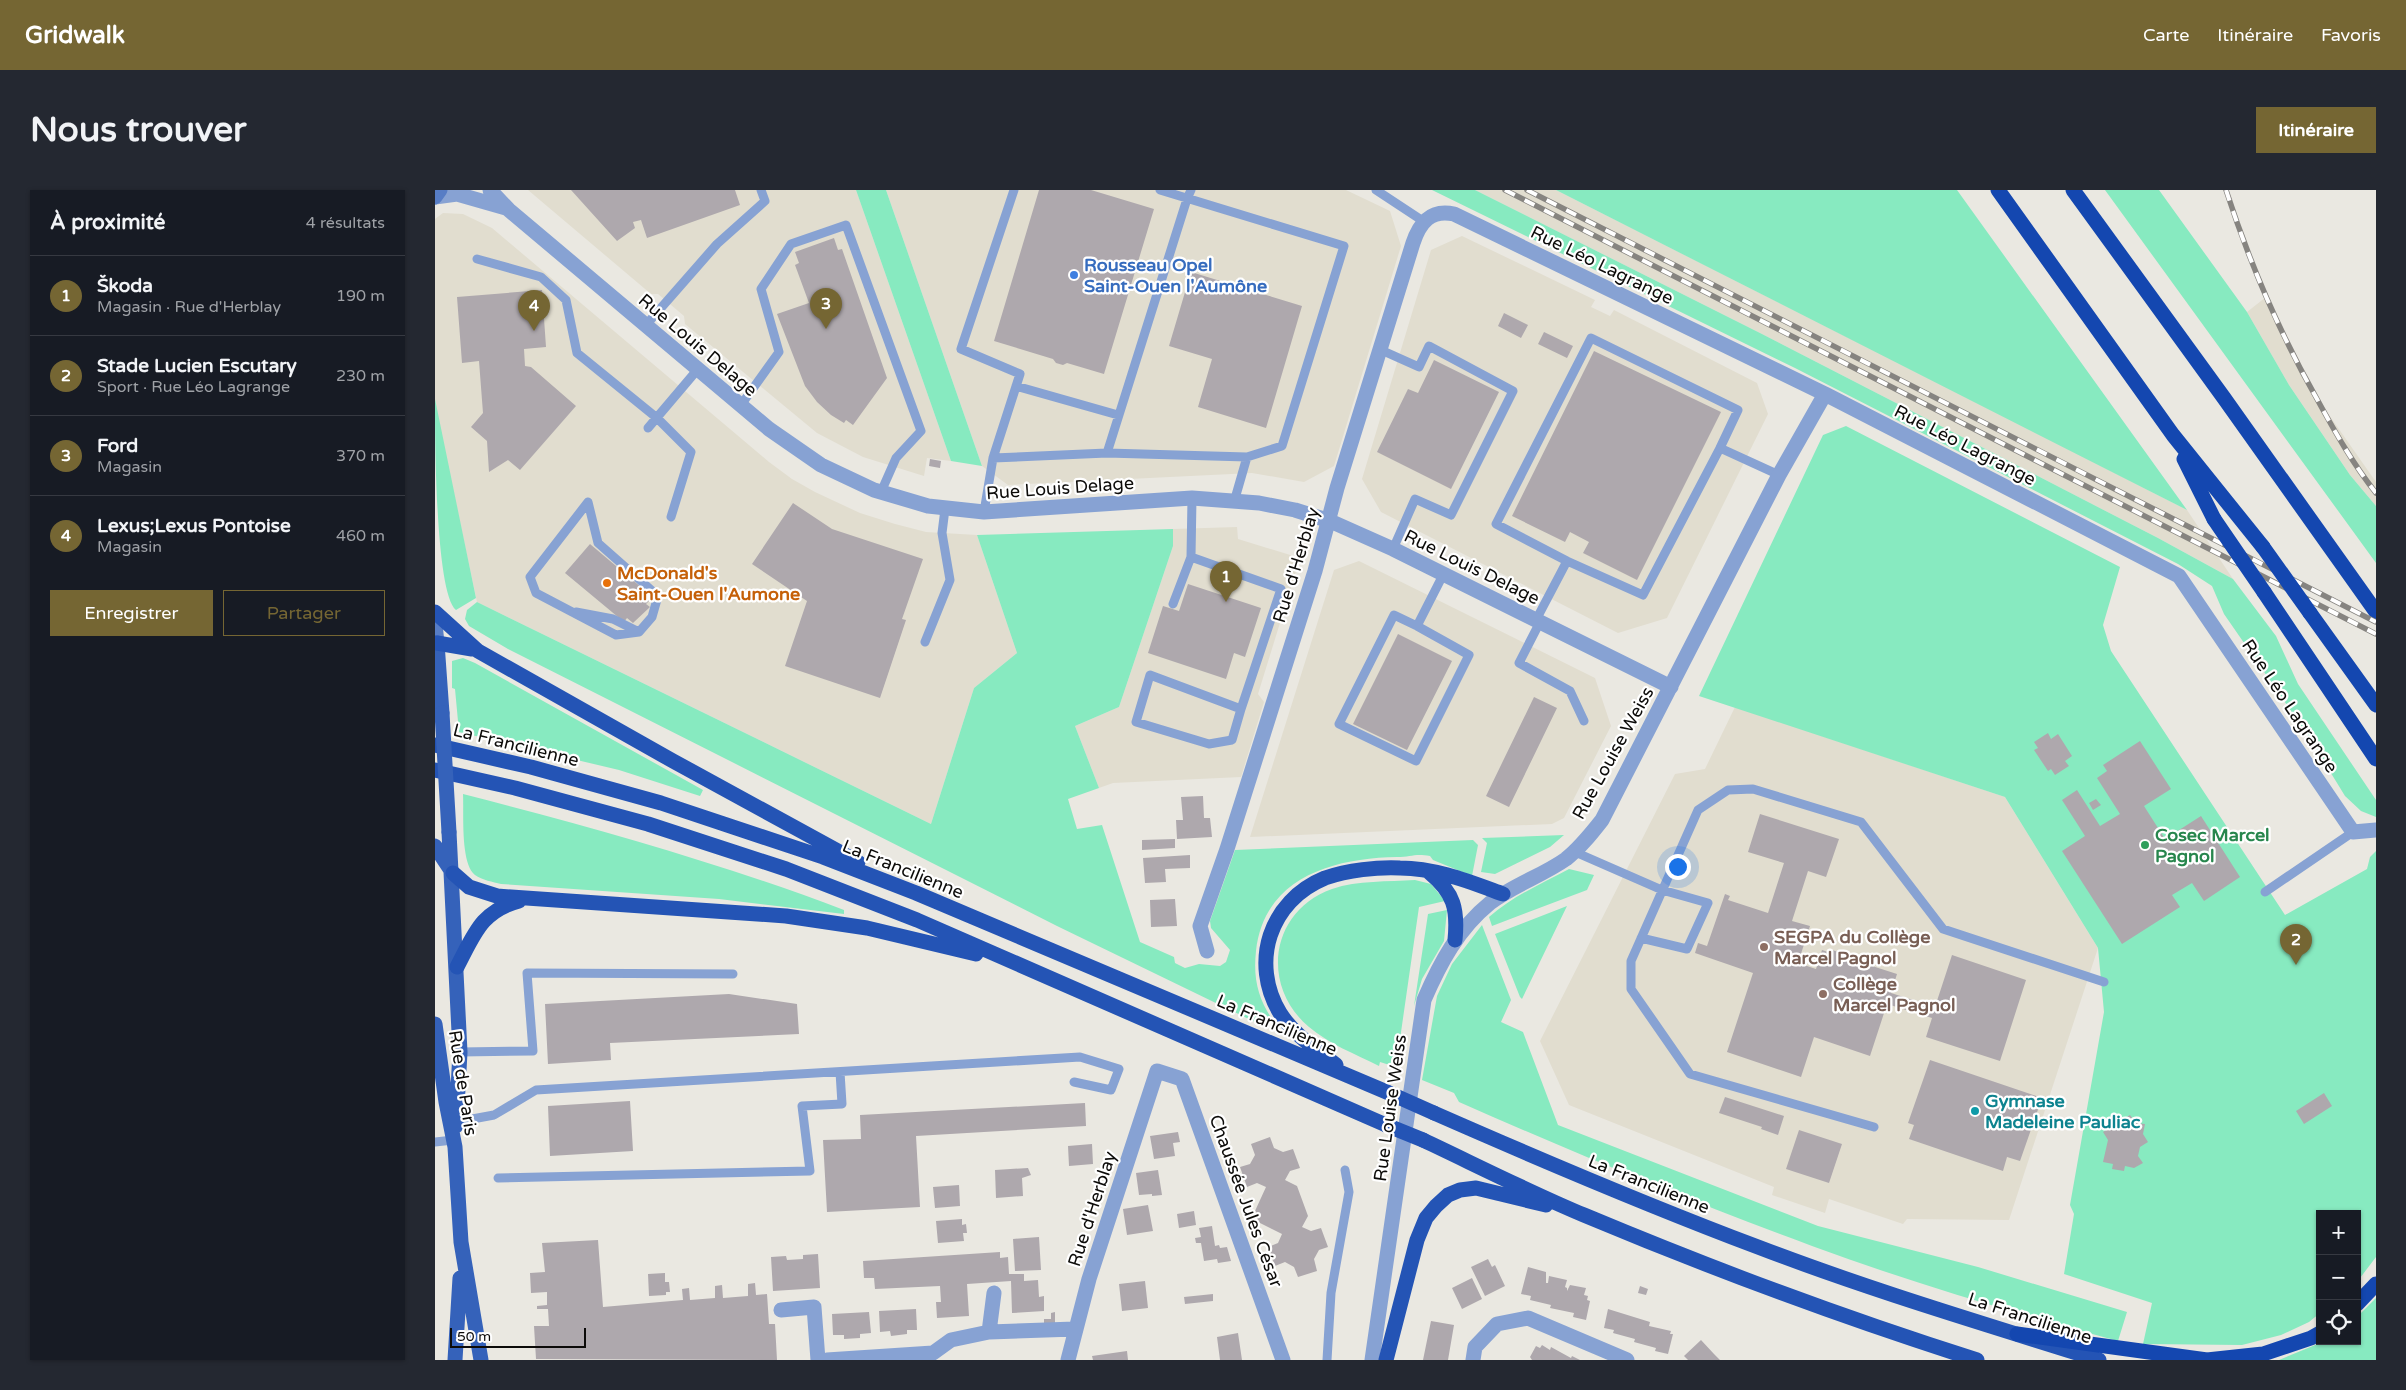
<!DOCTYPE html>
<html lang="fr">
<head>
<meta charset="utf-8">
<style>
	body { margin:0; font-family:"Varela Round",sans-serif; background:#242831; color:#f1f3f6 }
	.controls { position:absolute; right:15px; bottom:15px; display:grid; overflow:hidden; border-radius:0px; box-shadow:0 1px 4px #0004 }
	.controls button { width:45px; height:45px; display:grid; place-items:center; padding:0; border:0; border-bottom:1px solid #363941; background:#171b24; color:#f1f3f6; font:25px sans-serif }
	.scale { position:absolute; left:15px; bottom:12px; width:136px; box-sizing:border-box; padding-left:5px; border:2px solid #0c0b09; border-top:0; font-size:14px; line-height:18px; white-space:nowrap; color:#0c0b09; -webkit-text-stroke:4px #fff; paint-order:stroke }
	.you { position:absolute; left:1242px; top:676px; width:18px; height:18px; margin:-12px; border:4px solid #fff; border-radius:50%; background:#1a73e8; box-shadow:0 0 0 8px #1a73e833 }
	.badge { display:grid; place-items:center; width:32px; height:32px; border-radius:50%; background:#756633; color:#fff; font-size:16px; font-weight:700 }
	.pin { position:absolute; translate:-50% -41px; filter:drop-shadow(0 1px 2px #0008) }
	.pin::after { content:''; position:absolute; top:26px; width:18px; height:15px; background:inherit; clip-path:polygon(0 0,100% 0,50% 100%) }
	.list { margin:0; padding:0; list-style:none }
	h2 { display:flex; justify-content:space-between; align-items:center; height:65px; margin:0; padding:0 20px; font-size:21px }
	h2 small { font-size:16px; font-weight:400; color:#9ea1a6 }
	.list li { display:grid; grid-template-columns:32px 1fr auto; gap:15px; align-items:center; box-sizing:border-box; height:80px; padding:0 20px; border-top:1px solid #363941 }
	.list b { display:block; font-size:19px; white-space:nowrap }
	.list p { margin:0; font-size:16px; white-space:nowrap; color:#9ea1a6 }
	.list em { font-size:16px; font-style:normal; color:#9ea1a6 }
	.actions { display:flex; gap:10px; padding:15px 20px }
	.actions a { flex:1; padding:11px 0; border:1px solid #756633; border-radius:0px; text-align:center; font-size:18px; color:#756633 }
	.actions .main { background:#756633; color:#fff }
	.icon { flex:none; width:28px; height:28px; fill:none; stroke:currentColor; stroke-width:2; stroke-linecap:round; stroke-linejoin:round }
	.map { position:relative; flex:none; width:1941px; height:1170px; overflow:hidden; border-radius:0px }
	header { display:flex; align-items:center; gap:30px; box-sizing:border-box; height:70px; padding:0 25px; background:#756633; color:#fff }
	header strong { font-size:24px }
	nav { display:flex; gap:28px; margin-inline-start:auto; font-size:18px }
	.intro { display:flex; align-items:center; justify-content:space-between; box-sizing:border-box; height:120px; padding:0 30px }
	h1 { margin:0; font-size:35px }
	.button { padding:12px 22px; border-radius:0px; background:#756633; color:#fff; font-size:18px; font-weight:700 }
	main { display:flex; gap:30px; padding:0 30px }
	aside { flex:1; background:#171b24; border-radius:0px; box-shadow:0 1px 4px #0004 }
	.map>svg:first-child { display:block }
	.built { fill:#e1ddcf }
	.green { fill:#87eac0 }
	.building { fill:#aea8ad }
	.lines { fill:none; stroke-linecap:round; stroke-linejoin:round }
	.service { stroke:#87a2d3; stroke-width:9 }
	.minor { stroke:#87a2d3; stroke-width:15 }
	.secondary { stroke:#577dc5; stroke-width:15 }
	.primary { stroke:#3562ba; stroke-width:15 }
	.trunk { stroke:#2454b5; stroke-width:15 }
	.motorway { stroke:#1447b0; stroke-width:15 }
	.rail-casing { stroke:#868480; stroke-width:5.5 }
	.rail { stroke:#fff; stroke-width:4; stroke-dasharray:11; stroke-linecap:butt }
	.primary-bridge { stroke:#3562ba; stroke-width:15 }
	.trunk-bridge { stroke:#2454b5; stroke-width:15 }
	.motorway-bridge { stroke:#1447b0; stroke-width:15 }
	.shop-dot { fill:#3f7fe0; stroke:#fff; stroke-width:2 }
	.food-dot { fill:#e8710a; stroke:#fff; stroke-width:2 }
	.leisure-dot { fill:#2e9e5b; stroke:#fff; stroke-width:2 }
	.education-dot { fill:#8d6e63; stroke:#fff; stroke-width:2 }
	.culture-dot { fill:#0f9aa8; stroke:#fff; stroke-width:2 }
	.labels { text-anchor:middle; stroke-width:4.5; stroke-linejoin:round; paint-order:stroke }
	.shop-label { font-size:18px; font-weight:bold; fill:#366cbe; stroke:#fff; text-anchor:start }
	.street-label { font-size:18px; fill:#0c0b09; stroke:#fff }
	.food-label { font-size:18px; font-weight:bold; fill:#c56008; stroke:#fff; text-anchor:start }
	.leisure-label { font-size:18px; font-weight:bold; fill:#27864d; stroke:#fff; text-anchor:start }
	.education-label { font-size:18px; font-weight:bold; fill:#785e54; stroke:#fff; text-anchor:start }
	.culture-label { font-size:18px; font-weight:bold; fill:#0d838f; stroke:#fff; text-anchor:start }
</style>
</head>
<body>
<header>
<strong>Gridwalk</strong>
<nav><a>Carte</a><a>Itinéraire</a><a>Favoris</a></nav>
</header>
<div class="intro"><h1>Nous trouver</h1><a class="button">Itinéraire</a></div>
<main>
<aside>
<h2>À proximité<small>4 résultats</small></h2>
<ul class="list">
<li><span class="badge">1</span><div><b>Škoda</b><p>Magasin · Rue d'Herblay</p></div><em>190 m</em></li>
<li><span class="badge">2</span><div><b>Stade Lucien Escutary</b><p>Sport · Rue Léo Lagrange</p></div><em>230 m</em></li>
<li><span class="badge">3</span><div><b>Ford</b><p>Magasin</p></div><em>370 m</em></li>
<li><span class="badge">4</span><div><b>Lexus;Lexus Pontoise</b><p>Magasin</p></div><em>460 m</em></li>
</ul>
<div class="actions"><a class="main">Enregistrer</a><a>Partager</a></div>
</aside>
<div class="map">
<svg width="1941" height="1170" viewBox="0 0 1941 1170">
	<rect width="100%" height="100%" fill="#eae8e1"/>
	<!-- built -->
	<path class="built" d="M93,0H421L516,271L492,268L489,286L428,267L382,243L250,134L249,126L223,104H216Z
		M451,0H911L955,21L966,56L899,276L869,292L817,283L573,295L547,276Z
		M1040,0H1121L1592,238L1752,320L1798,389L1723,348L1327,144Z
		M8,23L28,24L57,38L334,272L357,289L380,302L425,323L460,334L491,342L542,345L582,463L539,498L496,634L42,412L0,215V29Z
		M1027,46L1160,110L1156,117L1175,126L1179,120L1322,193L1333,224L1232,428L1183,443L946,322L927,289L996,60Z
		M1831,107L1887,215L1941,292V316L1915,285L1854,195L1812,122Z
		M802,337L803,349L865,368L823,504L829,512L806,587L678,593L664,598L640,536L684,517L738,356V339Z
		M924,371L1160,488L1176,536L1129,628L1117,634L815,647L899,380Z
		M1300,517L1570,607L1663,758L1574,1030L1472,1029L1468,1034L1394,1009L1390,1023L1337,1005L1339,997L1134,915L1105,851L1240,584L1270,579Z"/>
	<!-- green -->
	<path class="green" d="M421,0H451L547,276L516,271Z
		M997,0H1040L1327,144L1723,348L1798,389L1841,446L1863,494L1941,610V627L1926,621L1910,606L1872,544L1789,424L1777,396L1743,374L1360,178Z
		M1121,0H1522L1752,320Z
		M1670,0H1724L1812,122L1854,195L1915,285L1941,316V373Z
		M0,209L41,408L21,420C0,403 0,242 0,209Z
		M1411,236L1685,377L1668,435L1676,461L1850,725L1932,679L1935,667L1941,661V1067L1922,1092V1024H1885V1123L1874,1132L1846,1145L1807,1155L1708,1154L1717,1113L1629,1084L1639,1024L1635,1015L1669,822L1663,758L1570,607L1264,506L1388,245Z
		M738,339V356L684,517L640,536L664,598L633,609L642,639L667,635L705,752L739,767L740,773L750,778L764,774L785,776L791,772L795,760L776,738L775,731L800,660L1038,650L1043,655L1037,686L998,670L995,666C980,663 976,667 962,667C899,668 829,687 821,761C818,789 823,809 839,832H820L622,736L73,459L34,436L30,429L32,420L42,412L496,634L539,498L582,463L542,345Z
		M28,468L40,473L268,600L265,606L184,580L24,542L20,499L17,498V471Z
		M28,604C157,637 285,673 409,720V724L284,709L66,694C58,692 47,690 40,685C25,673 29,623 28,604Z
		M1129,645L1115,657L1060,684L1046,682L1052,653L1047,648Z
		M1134,679L1159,685L1152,700L1057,736L1054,727C1078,706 1106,694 1134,679Z
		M980,690L996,694L1010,711L984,717L961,877L945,872L944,876C920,864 894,854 874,837C825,796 835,721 897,699C923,690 953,692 980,690Z
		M1132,716L1087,809L1085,807L1060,744Z
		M1012,720L1009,751L987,789L979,816L993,724Z
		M1047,735L1076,810L1066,832L1088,842L1123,935L1383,1036L1543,1077L1692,1122L1683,1151C1580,1123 1477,1093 1377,1056C1257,1012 1140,963 1024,912L1019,903L987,890L1002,806L1017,774Z
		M1941,1108V1170H1844L1890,1151H1922V1127Z"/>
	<!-- building -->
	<path class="building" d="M136,0H300L305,15L212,48L206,30L198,32L200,38L182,51Z
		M604,0H656L719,19L669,184L632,173L628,175L621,173L618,169L559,151Z
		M399,48L403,60L407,59L452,188L418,235L411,230L409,233L396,225L382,212L370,196L342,124L374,113L360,75L364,73L360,62Z
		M756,82L867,116L831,238L763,217L777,169L734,156Z
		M107,100L111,157L89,159L90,176L96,177L141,216L85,280L73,270L54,282L52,251L36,237L48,223L44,171L27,173L22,107Z
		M1069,123L1093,135L1086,148L1063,136Z
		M1109,142L1138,156L1132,168L1103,154Z
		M1159,161L1286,222L1202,390L1148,363L1154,352L1135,342L1130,352L1077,326Z
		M999,170L1064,202L1016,299L942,262L973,199L983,203Z
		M495,269L506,271L505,278L494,276Z
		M358,313L397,339L488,369L467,429L471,430L445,508L350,476L372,411L317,374Z
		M155,354L213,403L210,406L215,410L211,414L215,417L198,433L192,428L189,432L130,383Z
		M753,394L826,418L810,467L799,463L791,489L713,463L728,416L744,421Z
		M963,444L1017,471L972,560L918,534Z
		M1099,507L1122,518L1074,617L1051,606Z
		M1613,543L1616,549L1623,544L1637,566L1630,571L1634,576L1620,585L1616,579L1613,581L1599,560L1603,558L1599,552Z
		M1705,551L1736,599L1709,616L1730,649L1766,626L1805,687L1769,711L1757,693L1737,705L1745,717L1687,754L1627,661L1650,646L1627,610L1642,600L1665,636L1685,624L1662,588L1672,581L1668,575Z
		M768,606L769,628H775L777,647L742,649L741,630H748L746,607Z
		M1661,609L1666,615L1658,620L1654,613Z
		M1325,624L1404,649L1391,687L1373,681L1357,731L1375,736L1363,773L1381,779L1387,760L1393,762L1394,759L1435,772L1434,775L1462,784L1456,803L1500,817L1517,765L1591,790L1565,871L1491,847L1497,828L1452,814L1435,866L1379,847L1366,887L1292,862L1318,783L1260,763L1263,753L1272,756L1290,704L1295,706L1293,710L1333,723L1349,673L1313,662Z
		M740,649V658L707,660V650Z
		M755,665V678L730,679L731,692L710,693L708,668Z
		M740,709L742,736L716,737L715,710Z
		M294,804L362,814L364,844L175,853L176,870L113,874L110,814Z
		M1495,870L1607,908L1585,971L1572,967L1568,981L1474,949L1479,935L1473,933Z
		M1889,903L1897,916L1869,934L1861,921Z
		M1290,907L1349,926L1343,945L1326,939L1327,937L1284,923Z
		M195,911L198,961L115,966L113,916Z
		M650,913L651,936L481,946L485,1017L392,1022L388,950L426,949L425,925Z
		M1695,925L1701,933L1710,934L1708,944L1713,952L1705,957L1703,966L1708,973L1699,978L1690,976L1689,981L1677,979L1678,974L1668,972L1673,950L1668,942L1676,937L1678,928L1687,930Z
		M1364,940L1407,954L1394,993L1351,979Z
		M743,942L745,952L738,953L740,966L719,969L715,946Z
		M835,947L839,958L848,962L858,959L865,978L855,981L850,990L862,996L873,1026L867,1037L876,1041L886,1038L893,1057L884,1060L879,1069L882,1081L863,1087L859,1077L850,1072L840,1076L833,1057L843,1053L847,1044L823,1032L820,1021L831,997L822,993L812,997L805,977L815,974L820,965L816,954Z
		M657,954L658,974L634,976L633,956Z
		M593,978L596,985L587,988L588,1006L561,1008L560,980Z
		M723,980L727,1005L717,1006V1004L704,1005L701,983Z
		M524,995L525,1016L500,1018L498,997Z
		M713,1015L718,1041L692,1045L688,1019Z
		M759,1021L761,1035L744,1038L742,1024Z
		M527,1029V1035L531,1034L532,1043H528L529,1051L503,1053L501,1031Z
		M777,1036L780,1056L784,1055L785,1058L792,1057L796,1071L783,1073L782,1069L769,1071L766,1053H761L760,1048L766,1047L764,1038Z
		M604,1047L606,1080L580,1081L578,1049Z
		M163,1050L168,1117L248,1110L247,1099L254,1098L255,1110L280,1108V1096L287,1095L288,1108L313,1106V1094L320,1093L321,1105L332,1104L334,1134H340L342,1170L101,1169L99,1136H114L113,1119H102V1116L112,1115V1102L96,1103L95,1083L110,1082L107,1053Z
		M565,1062V1068L573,1067L574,1084H589V1091L603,1090L604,1107L609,1106V1121L577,1123L576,1091L532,1094L534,1126L502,1128L501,1112H506L505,1096L440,1099L439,1088H429L428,1071Z
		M383,1064L385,1098L338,1101L336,1067L351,1066L352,1070L368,1069V1065Z
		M1053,1069L1057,1077L1060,1075L1070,1096L1050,1106L1036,1077Z
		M1093,1077L1111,1082V1093H1113L1114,1086L1132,1090L1130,1097L1132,1098V1101L1135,1095L1151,1098L1149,1105L1153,1106L1152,1110L1155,1111L1151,1130L1138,1127L1139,1123L1115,1118L1116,1115L1095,1110L1096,1106L1086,1104Z
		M230,1083V1092H234L235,1102H231V1105L214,1106L213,1084Z
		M1037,1088L1047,1109L1027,1119L1017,1098Z
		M710,1091L713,1118L687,1121L684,1094Z
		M1205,1096L1213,1099L1211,1105L1203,1103Z
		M778,1104V1111L750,1114L749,1107Z
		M481,1119L482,1140H472V1144L456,1146L455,1141L445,1142L444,1121Z
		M1173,1119L1215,1132L1214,1136L1236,1141L1235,1144H1238L1233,1164L1220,1161L1221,1158L1199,1152L1200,1149L1178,1143L1179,1140L1169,1138Z
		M434,1122L436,1143L425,1144V1148L409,1149V1145H398L397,1124Z
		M620,1122V1133H609V1129H616V1123Z
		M996,1131L1019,1135L1013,1170H988Z
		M803,1143L807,1170H785L782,1147Z
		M1266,1150L1279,1164L1285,1170H1253L1249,1166Z
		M1107,1155L1115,1160L1116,1157L1136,1168L1137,1166L1145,1170H1097L1095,1167L1101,1156L1105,1158Z
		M692,1161L693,1170H658L657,1166Z"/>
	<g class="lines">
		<!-- service -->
		<path class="service" d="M725,0L909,56L847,256L812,267L672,263L752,9L756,0
			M941,0L988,31
			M42,69L106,87L131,110L142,163L222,228L256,262L236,327
			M211,135L282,54L330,11L326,0
			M946,160L984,177L994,156L1078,201L1016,325L980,309L958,359
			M581,196L683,225
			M306,215L344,162L326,99L356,54L411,35L486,241L461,268L446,302
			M213,238L263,179
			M1285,258L1208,405L1132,371L1061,334L1156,148L1303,220L1285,258L1344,285
			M558,268L672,263
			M153,312L163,353L223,406L217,427L204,442L181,445L101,403L95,387Z
			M799,312L812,267
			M549,322L558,268L585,184L526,159L579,0
			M756,367L846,399L806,519L715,485L701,532L774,554L797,550L806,519
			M738,414L756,367L757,308
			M141,422L178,429L204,442
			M1101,430L1132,371
			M1105,432L1084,473L1135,501L1149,531
			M982,436L1034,465L981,571L904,534L959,425L982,436L1008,385
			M490,452L515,390L507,343L510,319
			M1140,662L1227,700L1273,713L1252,759L1206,748
			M1830,702L1918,642
			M25,862L98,861L92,783L298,784
			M21,932L59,925L101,900L645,867L684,879L676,900L639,892
			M1439,937L1255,884L1196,799V771L1263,620L1293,600L1318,599L1426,632L1508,739L1669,792
			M0,952L18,950
			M63,988L375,981L367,916L407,914L405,882
			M892,1170L896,1103L914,1002L910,980"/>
		<!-- minor -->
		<path class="minor" d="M55,0L74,20L334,239L386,275L439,300L493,316L549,322L757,308L824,313L860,320L895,331L958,359L1236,497
			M0,7L22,4L71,18
			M772,761L765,736L792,659L880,381L902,298L978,53C985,32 996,19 1019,24L1390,204L1744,386L1918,642L1941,640
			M346,1120L379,1117L383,1170
			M554,1142L559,1103
			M392,1170L498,1163L516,1150L554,1142L640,1139
			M633,1170L654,1089L722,881L747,889L848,1170
			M937,1170L989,810C1005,773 1023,739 1055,713C1078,695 1107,686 1131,669C1145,658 1156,644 1167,630L1344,285L1390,204
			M1038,1170L1040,1157L1062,1134L1093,1128L1192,1170"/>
		<!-- secondary -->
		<path class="secondary" d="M0,7L5,0
			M0,434L2,453"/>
		<!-- primary -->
		<path class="primary" d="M0,453H2L7,523
			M14,642L25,862L21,936
			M0,656L17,682
			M0,834L11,912L20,957L26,1052L46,1170
			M20,1170L25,1088"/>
		<!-- trunk -->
		<path class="trunk" d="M0,422L43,461L238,571L423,672
			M2,453L37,459
			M0,555L96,577L226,613L388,667L481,703L954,903
			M0,580L80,598L213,634L351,679L482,730L951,935
			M18,683L34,697L62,706L351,726L432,738L541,764
			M995,683C1019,703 1023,719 1020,750
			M22,777C39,745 46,721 84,711
			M901,875C882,860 858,844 845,823C815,773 834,711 890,688C913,680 942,677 965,678C1001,678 1035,692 1068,704
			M999,923C1106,970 1214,1016 1323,1057C1435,1100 1550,1134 1664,1170
			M988,950C1041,975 1094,1002 1149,1025C1278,1079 1409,1128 1542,1170
			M951,1170L982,1050L991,1028L1001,1016L1013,1005L1025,1000L1041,998L1111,1015"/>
		<!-- motorway -->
		<path class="motorway" d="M1563,0L1738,245L1828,357
			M1638,0L1789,208L1941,422
			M1749,269L1779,329
			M1829,402L1941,569
			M1875,423L1941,515
			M1922,1114L1941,1094
			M1582,1144L1772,1170L1828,1164L1876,1148L1885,1143"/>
		<defs>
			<path id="rail" d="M1070,0L1941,444
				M1092,0L1941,432
				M1791,0C1815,74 1844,142 1882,209C1900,242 1918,274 1941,303"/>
		</defs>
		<!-- rail casing -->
		<use href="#rail" class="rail-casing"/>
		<!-- rail -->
		<use href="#rail" class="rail"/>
		<!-- primary-bridge -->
		<path class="primary-bridge" d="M7,523L14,642"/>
		<!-- trunk-bridge -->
		<path class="trunk-bridge" d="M954,903L999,923
			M951,935L988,950"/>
		<!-- motorway-bridge -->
		<path class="motorway-bridge" d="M1779,329L1829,402
			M1828,357L1875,423"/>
	</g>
	<!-- markers -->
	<circle class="shop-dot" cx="639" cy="85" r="5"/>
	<circle class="food-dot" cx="172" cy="393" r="5"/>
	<circle class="leisure-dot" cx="1710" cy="655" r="5"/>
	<g class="education-dot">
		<circle cx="1329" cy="757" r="5"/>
		<circle cx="1388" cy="804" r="5"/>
	</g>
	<circle class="culture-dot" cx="1540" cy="921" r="5"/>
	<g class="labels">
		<!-- shop labels -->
		<g class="shop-label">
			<text x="649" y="81">Rousseau Opel<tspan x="649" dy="21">Saint-Ouen l'Aumône</tspan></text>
		</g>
		<!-- street labels -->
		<g class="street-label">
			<text transform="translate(1167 75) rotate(26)" y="6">Rue Léo Lagrange</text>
			<text transform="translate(263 155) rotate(40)" y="6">Rue Louis Delage</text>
			<text transform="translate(1530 255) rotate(27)" y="6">Rue Léo Lagrange</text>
			<text transform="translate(625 298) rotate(-4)" y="6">Rue Louis Delage</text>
			<text transform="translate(861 375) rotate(-73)" y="6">Rue d'Herblay</text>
			<text transform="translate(1037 377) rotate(26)" y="6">Rue Louis Delage</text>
			<text transform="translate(1855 516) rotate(56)" y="6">Rue Léo Lagrange</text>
			<text transform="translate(81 555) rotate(14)" y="6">La Francilienne</text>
			<text transform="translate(1178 563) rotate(-61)" y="6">Rue Louise Weiss</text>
			<text transform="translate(468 679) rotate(22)" y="6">La Francilienne</text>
			<text transform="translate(842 835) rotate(23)" y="6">La Francilienne</text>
			<text transform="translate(28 893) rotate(81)" y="6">Rue de Paris</text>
			<text transform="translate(955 918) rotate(-82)" y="6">Rue Louise Weiss</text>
			<text transform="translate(1214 994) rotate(22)" y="6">La Francilienne</text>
			<text transform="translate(811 1011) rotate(70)" y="6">Chaussée Jules César</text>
			<text transform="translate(657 1019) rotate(-72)" y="6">Rue d'Herblay</text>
			<text transform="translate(1595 1128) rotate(18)" y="6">La Francilienne</text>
		</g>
		<!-- food labels -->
		<g class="food-label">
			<text x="182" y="389">McDonald's<tspan x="182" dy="21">Saint-Ouen l'Aumone</tspan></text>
		</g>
		<!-- leisure labels -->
		<g class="leisure-label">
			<text x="1720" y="651">Cosec Marcel<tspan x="1720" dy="21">Pagnol</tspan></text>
		</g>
		<!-- education labels -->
		<g class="education-label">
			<text x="1339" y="753">SEGPA du Collège<tspan x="1339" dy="21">Marcel Pagnol</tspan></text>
			<text x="1398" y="800">Collège<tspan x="1398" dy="21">Marcel Pagnol</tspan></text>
		</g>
		<!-- culture labels -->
		<g class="culture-label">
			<text x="1550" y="917">Gymnase<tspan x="1550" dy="21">Madeleine Pauliac</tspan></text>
		</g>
	</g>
</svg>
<div class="controls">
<button>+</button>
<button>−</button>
<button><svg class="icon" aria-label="locate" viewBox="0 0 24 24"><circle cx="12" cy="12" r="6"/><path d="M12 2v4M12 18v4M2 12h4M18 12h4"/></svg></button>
</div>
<div class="scale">50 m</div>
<div class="you"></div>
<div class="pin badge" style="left:791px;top:412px">1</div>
<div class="pin badge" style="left:1861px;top:775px">2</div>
<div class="pin badge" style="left:391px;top:139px">3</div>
<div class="pin badge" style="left:99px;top:141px">4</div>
</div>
</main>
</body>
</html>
